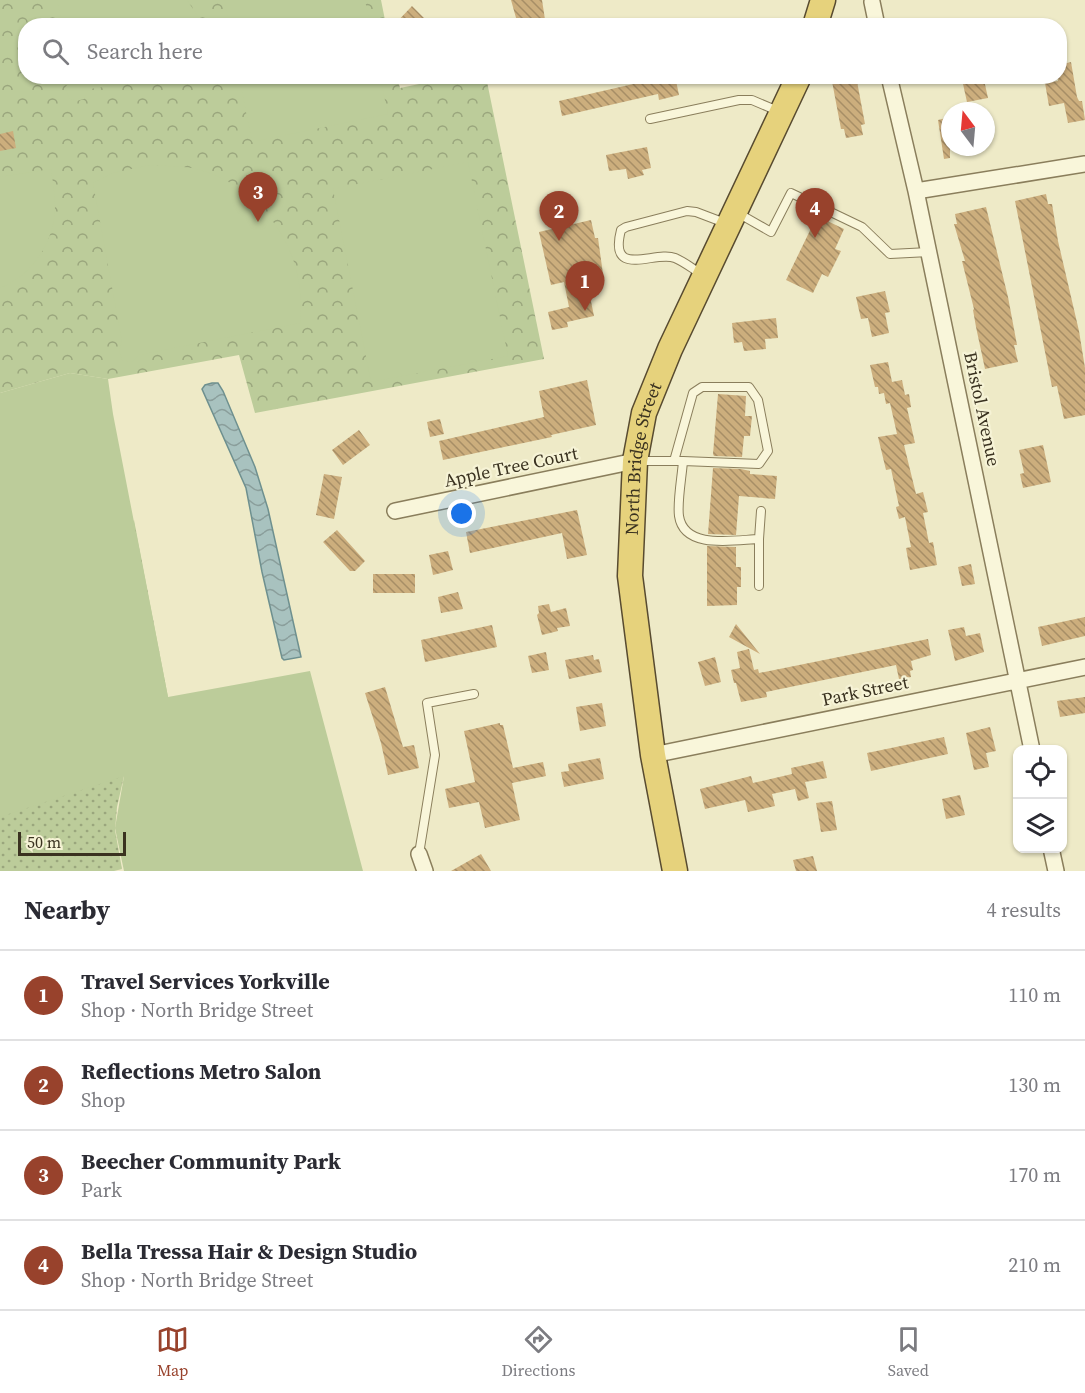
<!DOCTYPE html>
<html lang="en">
<head>
<meta charset="utf-8">
<style>
	body { margin:0; font-family:"Source Serif 4",serif; background:#f2f2f3; color:#2b2b33 }
	.controls { position:absolute; right:18px; bottom:18px; display:grid; overflow:hidden; border-radius:12px; box-shadow:0 2px 4px #0004 }
	.controls button { width:54px; height:54px; display:grid; place-items:center; padding:0; border:0; border-bottom:2px solid #e1e1e2; background:#fff; color:#2b2b33; font:30px sans-serif }
	.compass { position:absolute; left:941px; top:102px; width:54px; height:54px; border-radius:50%; background:#fff; box-shadow:0 2px 4px #0004; rotate:344deg }
	.scale { position:absolute; left:18px; bottom:15px; width:108px; box-sizing:border-box; padding-left:6px; border:3px solid #3a3220; border-top:0; font-size:16px; line-height:21px; white-space:nowrap; color:#3a3220; -webkit-text-stroke:4px #f6f3d6; paint-order:stroke }
	.you { position:absolute; left:462px; top:514px; width:21px; height:21px; margin:-15px; border:4px solid #fff; border-radius:50%; background:#1a73e8; box-shadow:0 0 0 9px #1a73e833 }
	.badge { display:grid; place-items:center; width:39px; height:39px; border-radius:50%; background:#98422c; color:#fff; font-size:20px; font-weight:700 }
	.pin { position:absolute; translate:-50% -50px; filter:drop-shadow(0 2px 3px #0008) }
	.pin::after { content:''; position:absolute; top:32px; width:21px; height:18px; background:inherit; clip-path:polygon(0 0,100% 0,50% 100%) }
	.list { margin:0; padding:0; list-style:none }
	h2 { display:flex; justify-content:space-between; align-items:center; height:78px; margin:0; padding:0 24px; font-size:26px }
	h2 small { font-size:20px; font-weight:400; color:#7c7c81 }
	.list li { display:grid; grid-template-columns:39px 1fr auto; gap:18px; align-items:center; box-sizing:border-box; height:90px; padding:0 24px; border-top:2px solid #e1e1e2 }
	.list b { display:block; font-size:22px; white-space:nowrap }
	.list p { margin:0; font-size:20px; white-space:nowrap; color:#7c7c81 }
	.list em { font-size:20px; font-style:normal; color:#7c7c81 }
	.icon { flex:none; width:33px; height:33px; fill:none; stroke:currentColor; stroke-width:2; stroke-linecap:round; stroke-linejoin:round }
	.map { position:relative; flex:none; width:1085px; height:871px; overflow:hidden }
	.search { position:absolute; background:#fff; box-shadow:0 2px 4px #0004; left:18px; right:18px; top:18px; height:66px; display:flex; align-items:center; gap:15px; box-sizing:border-box; padding:0 21px; border-radius:24px; color:#7c7c81; font-size:22px }
	.sheet { height:438px; background:#fff }
	nav { display:flex; justify-content:space-around; align-items:center; box-sizing:border-box; height:84px; border-top:2px solid #e1e1e2; background:#fff; font-size:16px; color:#7c7c81 }
	nav a { display:grid; justify-items:center; gap:3px }
	nav .on { color:#98422c }
	.map>svg:first-child { display:block }
	.grass { fill:url(#grass-dots) }
	.forest { fill:url(#forest-crowns) }
	.garden { fill:#bccc9a }
	.water { fill:url(#water-waves); stroke:#6e908f; stroke-width:1.5 }
	.building { fill:url(#building-back-hatch) }
	.lines { fill:none; stroke-linecap:round; stroke-linejoin:round }
	.service-casing { stroke:#8a7e5c; stroke-width:10 }
	.minor-casing { stroke:#8a7e5c; stroke-width:18 }
	.trunk-casing { stroke:#584b30; stroke-width:27 }
	.service { stroke:#f9f6da; stroke-width:8 }
	.minor { stroke:#f9f6da; stroke-width:15 }
	.trunk { stroke:#e6d27c; stroke-width:24 }
	.labels { text-anchor:middle; stroke-width:4.5; stroke-linejoin:round; paint-order:stroke }
	.street-label { font-size:18px; fill:#3a3220; stroke:#f6f3d6 }
</style>
</head>
<body>
<div class="map">
<svg width="1085" height="871" viewBox="0 0 1085 871">
	<defs>
		<pattern id="grass-dots" width="8" height="8" patternUnits="userSpaceOnUse" patternTransform="scale(1.5)"><rect width="8" height="8" fill="#bccc9a"/><path d="M2 2h.1M6 6h.1" fill="none" stroke="#9aa67d" stroke-width="1.8" stroke-linecap="round"/></pattern>
		<pattern id="forest-crowns" width="20" height="18" patternUnits="userSpaceOnUse" patternTransform="scale(1.5)"><rect width="20" height="18" fill="#bccc9a"/><path d="M2 6a3 3 0 1 1 6 0M12 15a3 3 0 1 1 6 0" fill="none" stroke="#9aa67d"/></pattern>
		<pattern id="water-waves" width="16" height="10" patternUnits="userSpaceOnUse" patternTransform="scale(1.5)"><rect width="16" height="10" fill="#a8c2bf"/><path d="M0 5q4-4 8 0t8 0" fill="none" stroke="#8a9e9b"/></pattern>
		<pattern id="building-back-hatch" width="6" height="6" patternUnits="userSpaceOnUse" patternTransform="scale(1.5)"><rect width="6" height="6" fill="#ccae7d"/><path d="M-1 5l2 2M0 0l6 6M5-1l2 2" fill="none" stroke="#a78e66"/></pattern>
	</defs>
	<rect width="100%" height="100%" fill="#eeeac7"/>
	<!-- grass -->
	<path class="grass" d="M134,520L168,697L124,776L117,807L115,830L122,869L114,871H0V772Z"/>
	<!-- forest -->
	<path class="forest" d="M0,0H381L386,25L26,26V76H397L400,88L453,77H486L544,359L255,413L239,355L108,379L70,373L0,393Z"/>
	<!-- garden -->
	<path class="garden" d="M57,0H187L204,25H62Z
		M224,0H365L370,25H229Z
		M72,77V76L180,77L89,89L84,99L76,101L69,98L65,88Z
		M239,77H380L388,114L252,142Z
		M468,162L508,356L371,382L333,189Z
		M150,165C164,166 178,166 192,168C242,178 286,223 297,273C301,290 301,307 300,323L139,355L132,362L122,360L119,351L122,342L93,183L113,173Z
		M51,169C53,182 55,195 55,207C55,241 32,276 0,288V177Z
		M70,373L108,379L113,414L168,697L310,671L363,871H124L115,828L124,776L0,817V393Z"/>
	<!-- water -->
	<path class="water" d="M212,383H218L223,391L255,467L268,509L301,657L284,660L282,658L262,572L246,488L202,389L205,385Z"/>
	<!-- building -->
	<path class="building" d="M511,0H542L546,26L518,25Z
		M412,6L432,26H393Z
		M1071,62L1077,97L1079,101H1082L1085,120L1068,123L1064,103L1049,106L1045,83L1058,81L1059,65Z
		M654,76H675L679,95L659,100L658,94L562,116L559,101L655,79Z
		M831,76H856L865,124L861,125L863,135L846,138L844,129H841Z
		M984,80L988,98L967,102L963,84Z
		M950,117V158L944,159L938,120Z
		M13,131L16,148L0,151V134Z
		M647,147L651,168L642,170L644,175L628,179L626,169L609,171L606,155Z
		M1046,194L1048,204H1052L1058,241L1079,331L1085,368V415L1064,419L1057,386L1052,387L1015,201Z
		M986,207L1008,297L1017,345H1014L1018,362L985,369L976,327L973,310L974,309L962,261H965L954,224H957L955,214Z
		M817,216L844,229L835,249L841,251L828,277L822,274L813,293L786,280Z
		M591,220L595,238H598L603,274L586,277L594,316L567,322L568,327L552,330L548,312L569,307L564,282L551,285L539,232Z
		M885,291L890,312L885,313L889,333L872,337L868,318L861,319L856,297Z
		M776,318L778,338L765,339L766,349L744,351L742,342L734,343L732,323Z
		M888,362L892,382L902,380L905,395L909,394L911,407L907,408L915,443L904,445L916,494L923,492L928,512L923,513L929,543L933,542L937,565L910,570L906,548L911,547L905,517L899,519L896,507L899,506L891,469L886,470L878,437L897,434L890,403L886,404L884,393L879,394L878,387H875L870,365Z
		M587,380L596,425L551,435L552,437L443,460L439,441L544,417L539,391Z
		M718,394L746,396L745,416H752L750,436H744L742,457L714,456L713,454Z
		M440,419L444,434L430,437L427,422Z
		M359,430L370,445L343,465L332,450Z
		M1043,445L1051,482L1023,488L1020,474L1024,473L1019,450Z
		M713,468L741,469L750,471V474L777,476L775,499L739,496L736,535L708,534Z
		M324,474L342,477L334,519L316,515Z
		M577,510L587,555L567,559L562,533L470,553L466,532Z
		M337,530L365,561L355,571H350L323,542Z
		M707,546L736,547V567H741V587H737V605L707,606Z
		M448,551L453,570L433,575L429,555Z
		M971,564L975,584L962,586L958,567Z
		M373,574H415V593H373Z
		M458,592L463,609L441,613L438,597Z
		M549,604L551,612L566,608L570,626L557,628L558,631L542,635L537,615L539,613L538,606Z
		M1085,617V636L1042,646L1038,627Z
		M736,624L760,654L729,637Z
		M492,625L497,647L425,662L421,640Z
		M964,627L966,636L980,633L984,652L955,661L948,630Z
		M928,639L931,655L911,661L913,670L910,671L911,677L899,679L896,665L766,692L767,697L741,702L736,683H734L731,670L740,668L737,652L749,649L754,670L758,669L759,673Z
		M546,652L549,670L532,673L528,656Z
		M593,655L594,660L599,659L602,672L569,679L565,660Z
		M715,657L721,682L705,686L698,662Z
		M385,687L403,747L414,745L419,768L388,775L381,743L365,693Z
		M1085,697V713L1060,717L1057,701Z
		M602,703L606,726L580,731L576,707Z
		M500,723V725H503L513,768L543,762L546,776L512,783L520,820L485,828L479,802L449,808L445,789L475,782L464,731Z
		M990,727L996,751L986,753L989,767L974,770L966,733Z
		M944,737L948,754L871,771L867,753Z
		M600,758L604,779L564,787L561,772L569,771L568,764Z
		M823,761L827,778L805,782L809,798L798,801L795,789L772,794L775,806L748,812L745,800L705,809L700,789L751,776L753,783L792,774L791,768Z
		M960,795L965,815L946,819L942,799Z
		M832,801L837,830L821,832L816,803Z
		M481,854L491,871H451Z
		M813,856L817,871H796L793,860Z"/>
	<g class="lines">
		<defs>
			<path id="service" d="M650,119L739,100H752L778,111
				M736,212L771,232L791,193L862,227L890,254L929,252
				M703,275C694,270 685,262 675,258C655,250 608,280 621,230L626,227L687,211L696,212L725,223
				M640,461H683C682,476 677,502 679,516C684,550 734,540 759,539L761,511
				M674,461L693,393L702,387H749L758,400L768,451L759,464L683,461
				M759,539V586
				M419,854L435,755L427,703L474,694"/>
			<path id="minor" d="M872,2L877,26
				M889,76L916,191L1032,750
				M916,191L1085,164
				M395,511L635,461
				M653,755L1085,667
				M1051,848L1056,871
				M419,854L425,871"/>
			<g id="trunk">
				<path d="M815,26L823,0"/>
				<path id="s1" d="M675,871L653,755L630,576L635,461L644,413L670,349L799,76"/>
			</g>
		</defs>
		<!-- service casing -->
		<use href="#service" class="service-casing"/>
		<!-- minor casing -->
		<use href="#minor" class="minor-casing"/>
		<!-- trunk casing -->
		<use href="#trunk" class="trunk-casing"/>
		<!-- service -->
		<use href="#service" class="service"/>
		<!-- minor -->
		<use href="#minor" class="minor"/>
		<!-- trunk -->
		<use href="#trunk" class="trunk"/>
	</g>
	<g class="labels">
		<!-- street labels -->
		<g class="street-label">
			<text transform="translate(982 409) rotate(78)" y="6">Bristol Avenue</text>
			<text dy="6" stroke="none"><textPath href="#s1" startOffset="417">North Bridge Street</textPath></text>
			<text transform="translate(511 467) rotate(-12)" y="6">Apple Tree Court</text>
			<text transform="translate(865 691) rotate(-12)" y="6">Park Street</text>
		</g>
	</g>
</svg>
<div class="controls">
<button><svg class="icon" aria-label="locate" viewBox="0 0 24 24"><circle cx="12" cy="12" r="6"/><path d="M12 2v4M12 18v4M2 12h4M18 12h4"/></svg></button>
<button><svg class="icon" aria-label="layers" viewBox="0 0 24 24"><path d="M12 4l9 5-9 5-9-5zM3 14l9 5 9-5"/></svg></button>
</div>
<svg class="compass" viewBox="-18 -18 36 36"><path d="M0-13l5 13h-10z" fill="#e53935"/><path d="M0 13l5-13h-10z" fill="#7c7c81"/></svg>
<div class="scale">50 m</div>
<div class="you"></div>
<div class="pin badge" style="left:585px;top:311px">1</div>
<div class="pin badge" style="left:559px;top:241px">2</div>
<div class="pin badge" style="left:258px;top:222px">3</div>
<div class="pin badge" style="left:815px;top:238px">4</div>
<div class="search"><svg class="icon" aria-label="search" viewBox="0 0 24 24"><circle cx="10" cy="10" r="6"/><path d="M15 15l6 6"/></svg>Search here</div>
</div>
<section class="sheet">
<h2>Nearby<small>4 results</small></h2>
<ul class="list">
<li><span class="badge">1</span><div><b>Travel Services Yorkville</b><p>Shop · North Bridge Street</p></div><em>110 m</em></li>
<li><span class="badge">2</span><div><b>Reflections Metro Salon</b><p>Shop</p></div><em>130 m</em></li>
<li><span class="badge">3</span><div><b>Beecher Community Park</b><p>Park</p></div><em>170 m</em></li>
<li><span class="badge">4</span><div><b>Bella Tressa Hair &amp; Design Studio</b><p>Shop · North Bridge Street</p></div><em>210 m</em></li>
</ul>
</section>
<nav>
<a class="on"><svg class="icon" aria-label="map" viewBox="0 0 24 24"><path d="M3 6l6-2 6 2 6-2v14l-6 2-6-2-6 2zM9 4v14M15 6v14"/></svg>Map</a>
<a><svg class="icon" aria-label="directions" viewBox="0 0 24 24"><path d="M12 3l9 9-9 9-9-9zM9 14v-3h6M13 9l2 2-2 2"/></svg>Directions</a>
<a><svg class="icon" aria-label="saved" viewBox="0 0 24 24"><path d="M7 4h10v16l-5-4-5 4z"/></svg>Saved</a>
</nav>
</body>
</html>
